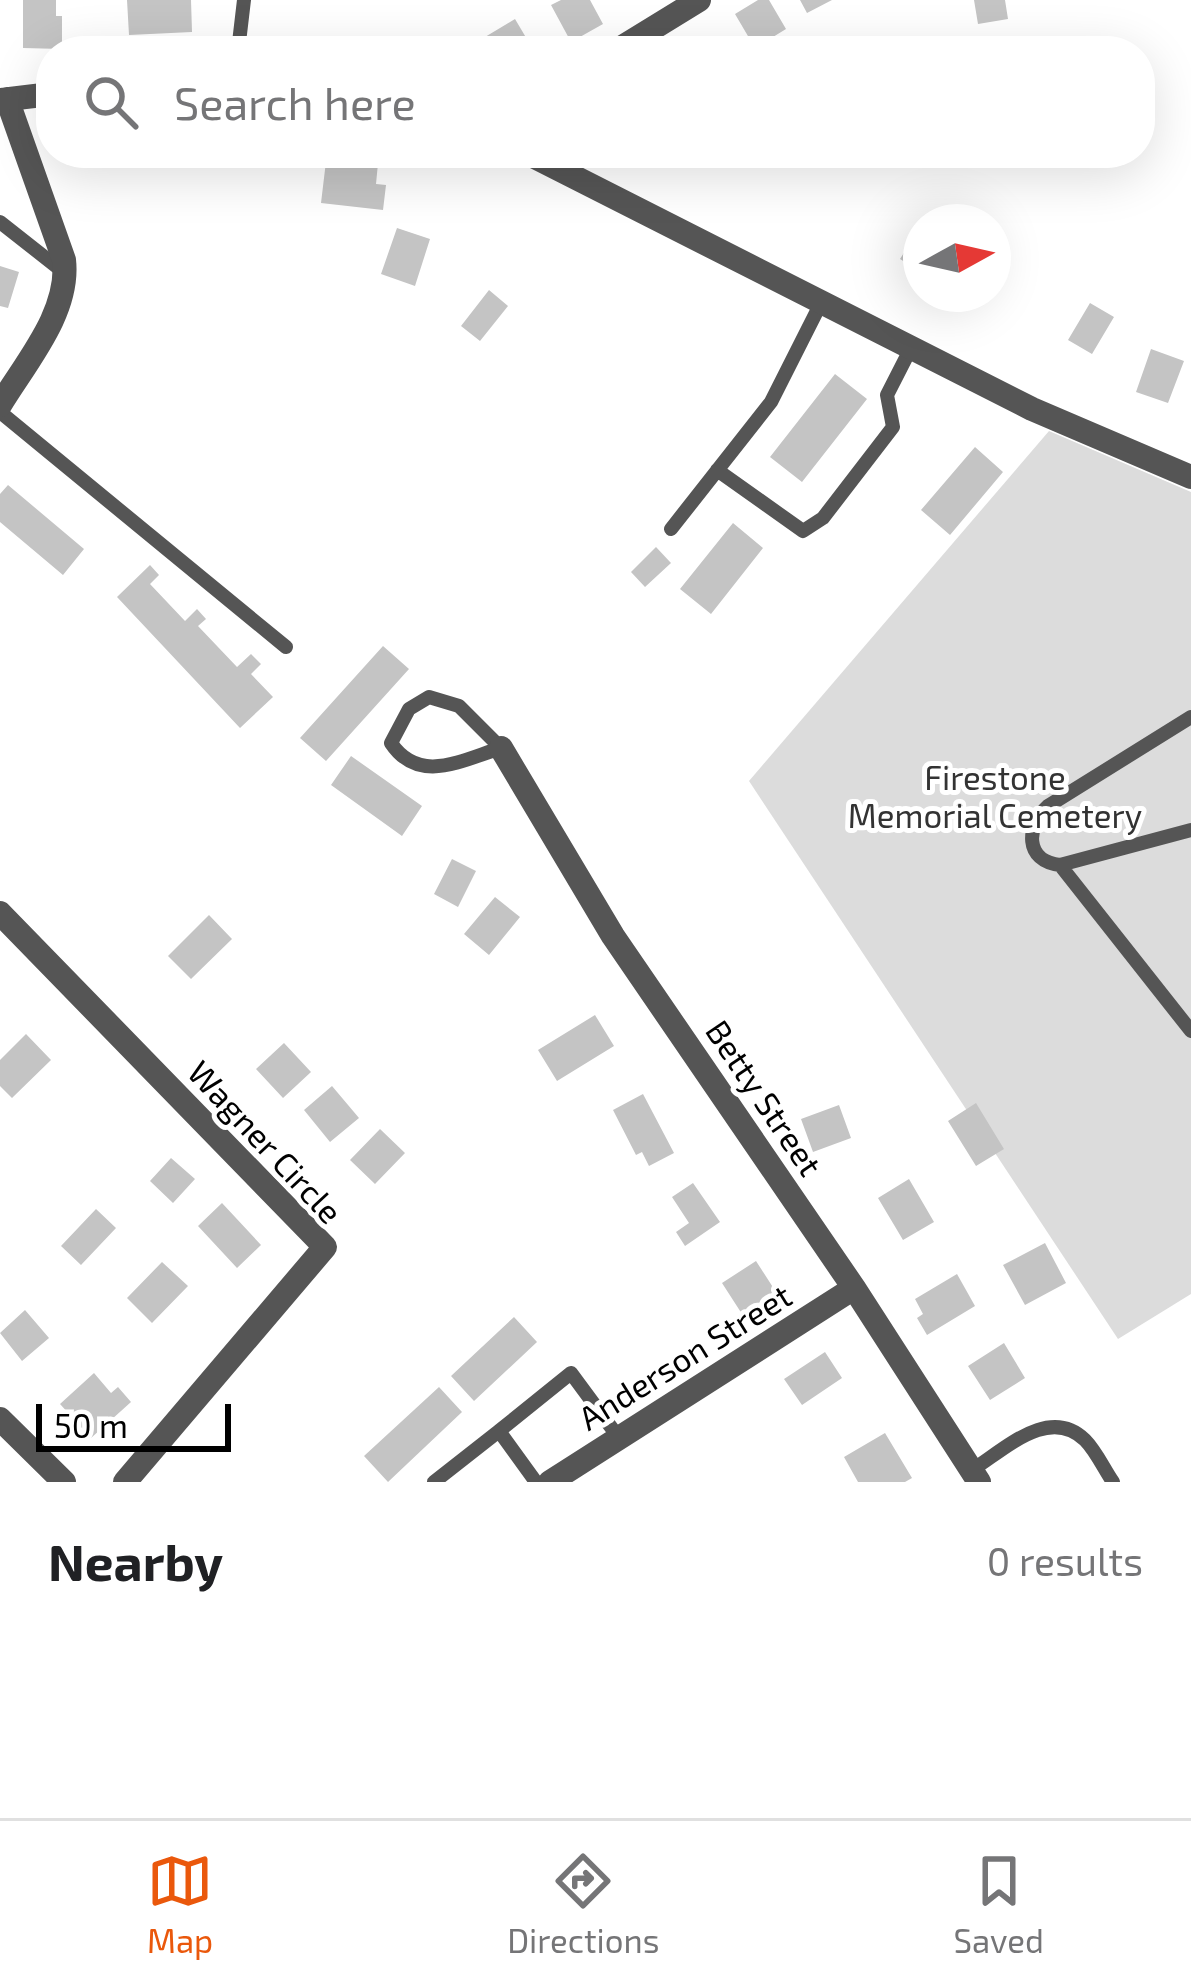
<!DOCTYPE html>
<html lang="en">
<head>
<meta charset="utf-8">
<style>
	body { margin:0; font-family:"Exo 2",sans-serif; background:#f2f2f2; color:#202124 }
	.compass { position:absolute; left:903px; top:204px; width:108px; height:108px; border-radius:50%; background:#fff; box-shadow:0 12px 48px #0002; rotate:82deg }
	.scale { position:absolute; left:36px; bottom:30px; width:195px; box-sizing:border-box; padding-left:12px; border:6px solid #000; border-top:0; font-size:33px; line-height:42px; white-space:nowrap; color:#000; -webkit-text-stroke:9px #fff; paint-order:stroke }
	.list { margin:0; padding:0; list-style:none }
	h2 { display:flex; justify-content:space-between; align-items:center; height:156px; margin:0; padding:0 48px; font-size:51px }
	h2 small { font-size:39px; font-weight:400; color:#757577 }
	.icon { flex:none; width:66px; height:66px; fill:none; stroke:currentColor; stroke-width:2; stroke-linecap:round; stroke-linejoin:round }
	.map { position:relative; flex:none; width:1191px; height:1482px; overflow:hidden }
	.search { position:absolute; background:#fff; box-shadow:0 12px 48px #0002; left:36px; right:36px; top:36px; height:132px; display:flex; align-items:center; gap:30px; box-sizing:border-box; padding:0 42px; border-radius:48px; color:#757577; font-size:45px }
	.sheet { height:336px; background:#fff }
	nav { display:flex; justify-content:space-around; align-items:center; box-sizing:border-box; height:168px; border-top:3px solid #e0e0e0; background:#fff; font-size:33px; color:#757577 }
	nav a { display:grid; justify-items:center; gap:6px }
	nav .on { color:#ea580c }
	.map>svg:first-child { display:block }
	.green { fill:#dcdcdc }
	.building { fill:#c4c4c4 }
	.lines { fill:none; stroke-linecap:round; stroke-linejoin:round }
	.service { stroke:#555; stroke-width:14 }
	.minor { stroke:#555; stroke-width:24 }
	.labels { text-anchor:middle; stroke-width:10; stroke-linejoin:round; paint-order:stroke }
	.park-label { font-size:33px; fill:#333; stroke:#fff }
	.street-label { font-size:33px; fill:#000; stroke:#fff }
</style>
</head>
<body>
<div class="map">
<svg width="1191" height="1482" viewBox="0 0 1191 1482">
	<rect width="100%" height="100%" fill="#fff"/>
	<!-- green -->
	<path class="green" d="M1049,431L1191,492V1294L1118,1339L749,781Z"/>
	<!-- building -->
	<path class="building" d="M23,0H56V16H62V49L23,48Z
		M127,0H191L192,32L129,35Z
		M561,0H590L603,24L571,42L551,5Z
		M758,0H769L786,29L755,48L735,14Z
		M800,0H832L807,13Z
		M974,0H1005L1008,19L978,24Z
		M515,19L534,51H493L485,37Z
		M703,37L711,51H680Z
		M327,153H379L376,184L386,185L383,210L321,203Z
		M921,226V272L900,259Z
		M397,228L430,239L415,286L381,274Z
		M993,239L1008,250L993,272Z
		M0,266L19,272L8,308L0,306Z
		M489,290L508,306L480,341L461,326Z
		M1090,303L1114,317L1092,354L1068,340Z
		M1151,349L1184,361L1168,403L1136,392Z
		M835,374L867,399L802,482L770,457Z
		M975,447L1003,472L950,535L921,510Z
		M8,485L84,549L63,575L0,522V494Z
		M733,523L763,548L711,614L680,589Z
		M656,547L671,563L645,587L631,572Z
		M150,565L159,575L150,584L185,621L197,609L206,619L198,626L237,667L251,654L261,664L251,674L273,697L240,728L117,597Z
		M383,646L409,669L326,761L300,738Z
		M351,756L422,806L402,836L331,785Z
		M452,859L476,871L458,907L434,894Z
		M495,897L520,917L489,955L464,934Z
		M209,915L232,939L191,979L168,956Z
		M595,1015L614,1046L557,1081L538,1050Z
		M26,1034L51,1060L12,1098L0,1086V1060Z
		M284,1043L311,1072L283,1098L256,1069Z
		M332,1086L359,1118L330,1142L304,1110Z
		M643,1094L674,1153L649,1166L642,1152L636,1155L613,1110Z
		M976,1103L1004,1149L976,1166L948,1121Z
		M839,1105L851,1138L813,1152L801,1119Z
		M380,1129L405,1153L375,1184L350,1160Z
		M171,1158L195,1179L173,1203L150,1181Z
		M909,1179L934,1222L903,1240L878,1198Z
		M693,1183L720,1222L685,1246L676,1232L689,1223L672,1197Z
		M222,1203L261,1245L237,1268L198,1226Z
		M96,1209L116,1228L81,1265L61,1246Z
		M1045,1243L1066,1283L1025,1305L1003,1265Z
		M756,1261L776,1292L742,1314L722,1283Z
		M162,1262L188,1286L152,1323L127,1298Z
		M957,1274L975,1306L927,1335L917,1318L923,1314L915,1299Z
		M25,1310L49,1338L22,1361L0,1333Z
		M514,1317L537,1342L474,1401L451,1376Z
		M1004,1343L1025,1378L990,1400L968,1366Z
		M825,1352L842,1378L802,1405L784,1379Z
		M94,1373L111,1393L118,1387L131,1402L91,1438L60,1404Z
		M439,1387L462,1412L388,1482L364,1456Z
		M885,1433L912,1478L905,1482H858L844,1457Z"/>
	<g class="lines">
		<!-- service -->
		<path class="service" d="M238,51L244,0
			M0,222L66,274
			M0,412L286,647
			M717,470L803,531L823,518L893,427L887,395L912,346
			M671,529L771,402L822,301
			M429,697L459,706L501,748C462,760 419,785 391,743L409,709Z
			M1191,717L1048,806C1026,826 1024,861 1060,865L1191,1031
			M1060,865L1191,830
			M972,1470C1004,1450 1049,1405 1085,1440C1096,1451 1104,1469 1113,1482
			M434,1482L499,1431
			M536,1482L499,1431L571,1373L619,1438"/>
		<!-- minor -->
		<path class="minor" d="M616,51L699,0
			M0,100L51,94
			M527,153L1032,409L1191,477
			M0,405C26,362 70,312 64,260L7,99
			M501,748L613,936L854,1288L979,1482
			M0,913L325,1247L125,1482
			M0,1419L64,1482
			M550,1482L854,1288"/>
	</g>
	<g class="labels">
		<!-- park labels -->
		<g class="park-label">
			<text x="995" y="790">Firestone<tspan x="995" dy="38">Memorial Cemetery</tspan></text>
		</g>
		<!-- street labels -->
		<g class="street-label">
			<text transform="translate(764 1098) rotate(56)" y="12">Betty Street</text>
			<text transform="translate(265 1142) rotate(47)" y="12">Wagner Circle</text>
			<text transform="translate(685 1357) rotate(-32)" y="12">Anderson Street</text>
		</g>
	</g>
</svg>
<svg class="compass" viewBox="-18 -18 36 36"><path d="M0-13l5 13h-10z" fill="#e53935"/><path d="M0 13l5-13h-10z" fill="#757577"/></svg>
<div class="scale">50 m</div>
<div class="search"><svg class="icon" aria-label="search" viewBox="0 0 24 24"><circle cx="10" cy="10" r="6"/><path d="M15 15l6 6"/></svg>Search here</div>
</div>
<section class="sheet">
<h2>Nearby<small>0 results</small></h2>
<ul class="list">
</ul>
</section>
<nav>
<a class="on"><svg class="icon" aria-label="map" viewBox="0 0 24 24"><path d="M3 6l6-2 6 2 6-2v14l-6 2-6-2-6 2zM9 4v14M15 6v14"/></svg>Map</a>
<a><svg class="icon" aria-label="directions" viewBox="0 0 24 24"><path d="M12 3l9 9-9 9-9-9zM9 14v-3h6M13 9l2 2-2 2"/></svg>Directions</a>
<a><svg class="icon" aria-label="saved" viewBox="0 0 24 24"><path d="M7 4h10v16l-5-4-5 4z"/></svg>Saved</a>
</nav>
</body>
</html>
